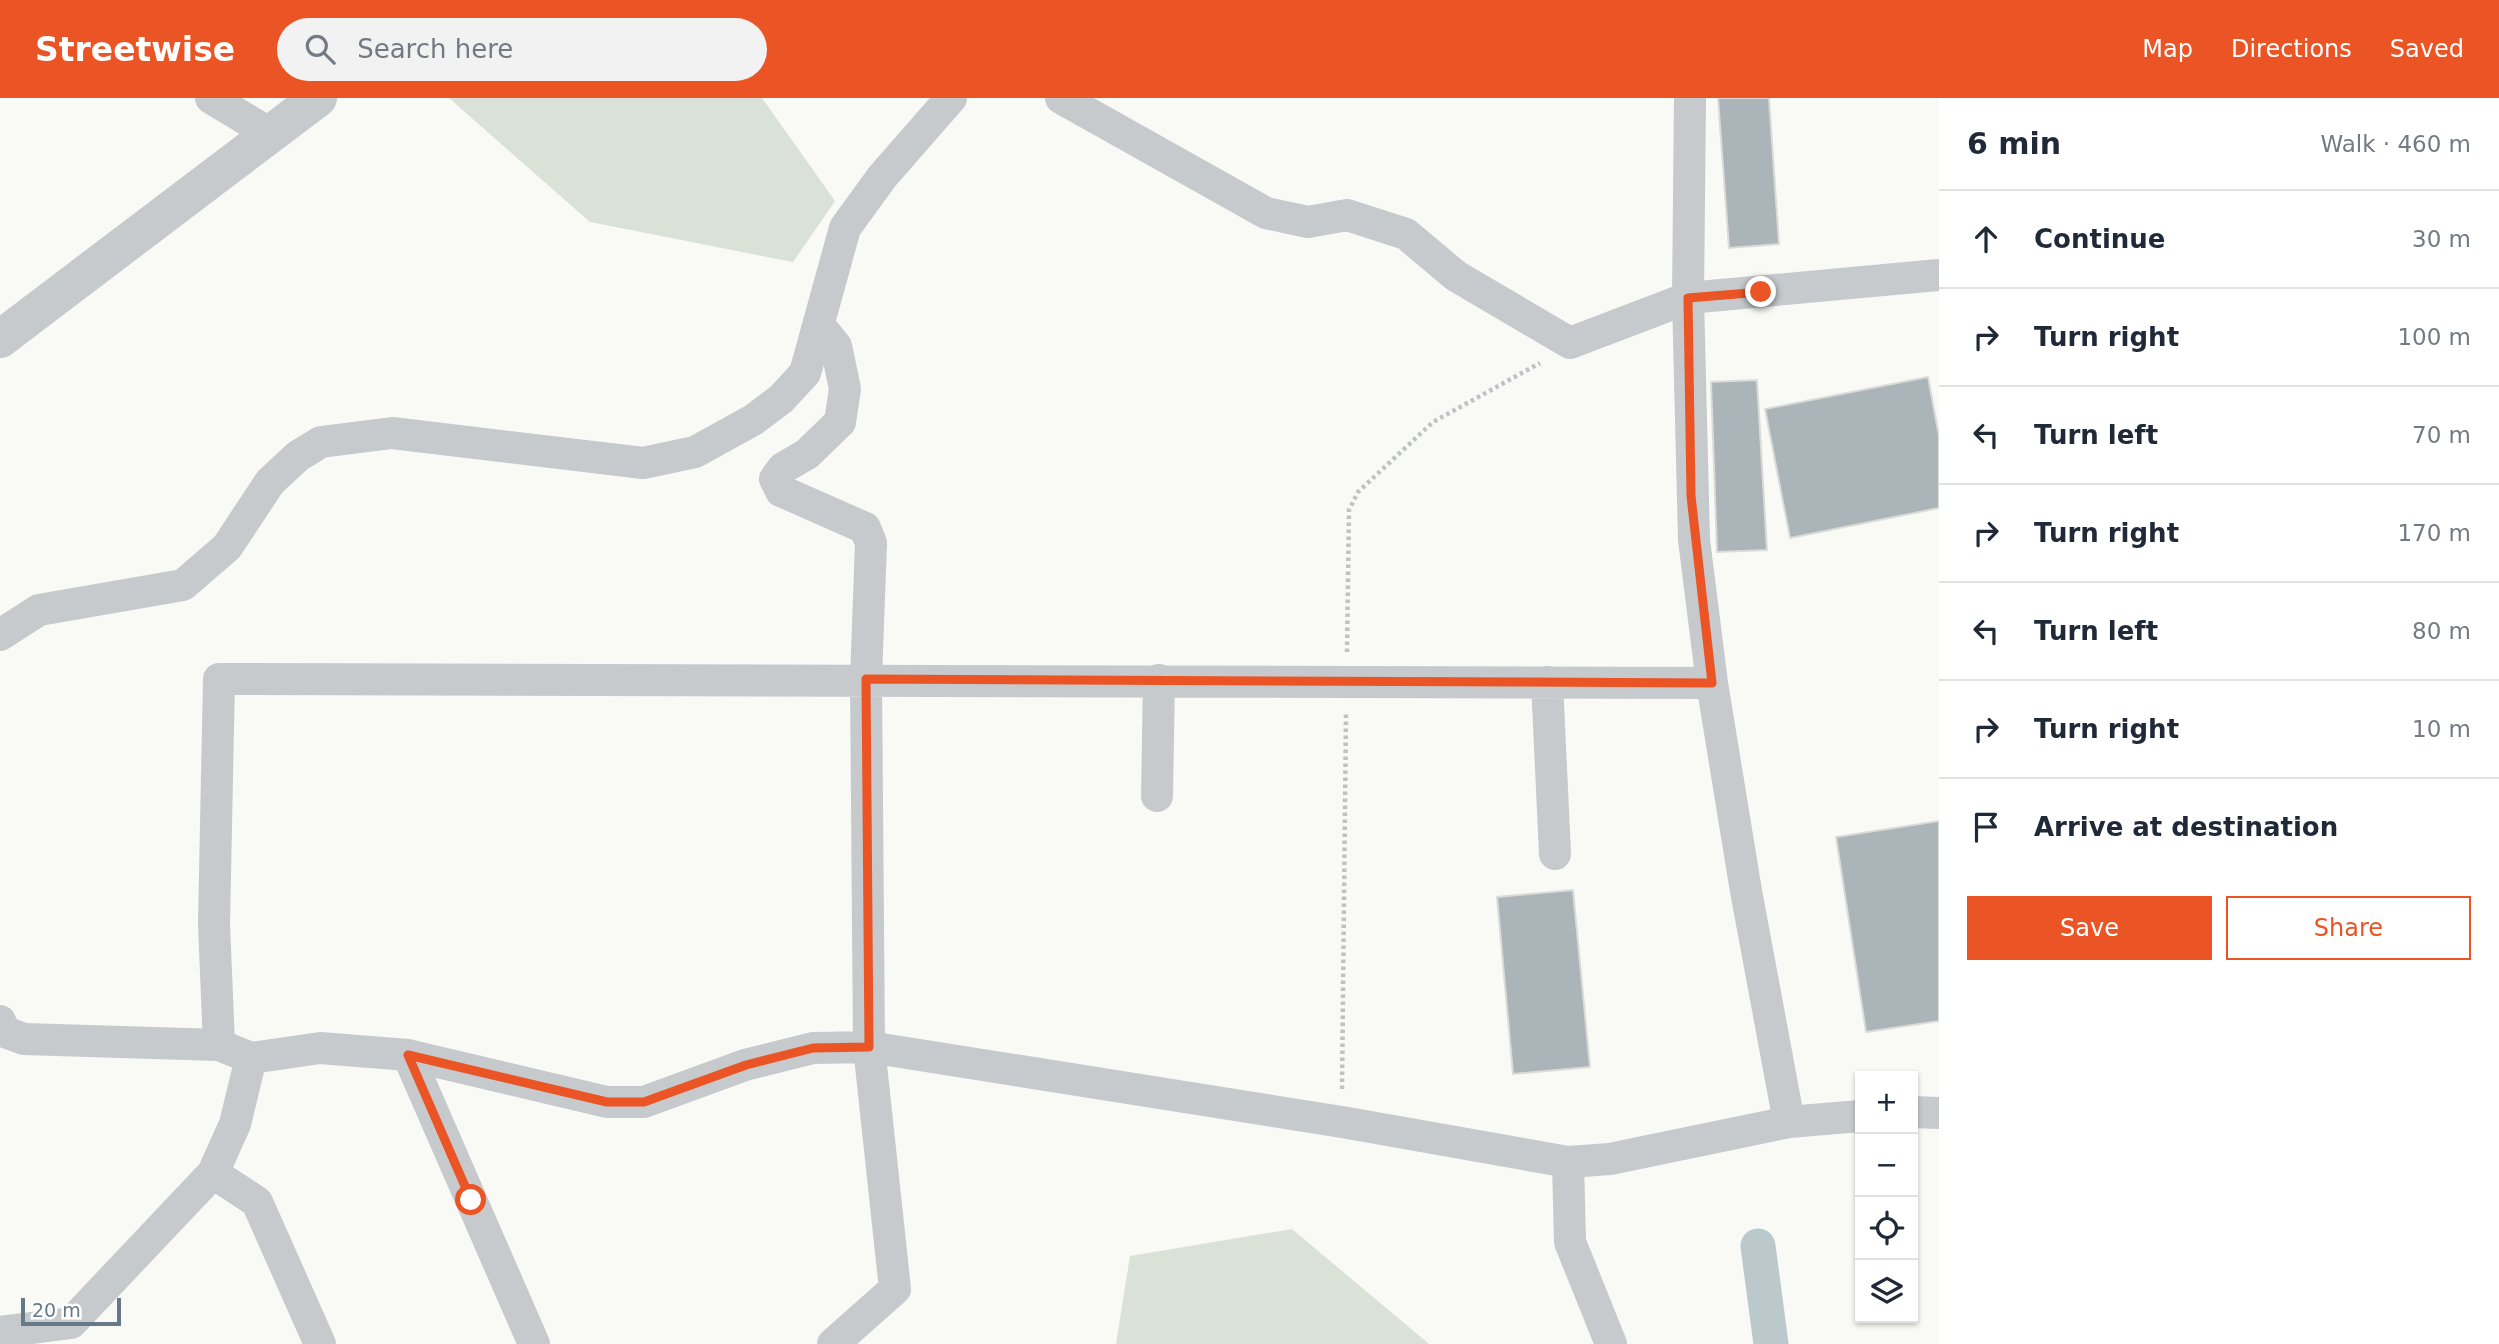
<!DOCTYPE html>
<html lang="en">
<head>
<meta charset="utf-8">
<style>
	body { margin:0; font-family:"DejaVu Sans",sans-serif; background:#f2f2f3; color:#1f2937 }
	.controls { position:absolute; right:21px; bottom:21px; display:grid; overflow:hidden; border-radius:0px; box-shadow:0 2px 5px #0004 }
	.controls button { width:63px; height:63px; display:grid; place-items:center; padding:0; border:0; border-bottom:2px solid #e0e1e3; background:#fff; color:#1f2937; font:35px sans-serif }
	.scale { position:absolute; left:21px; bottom:18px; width:100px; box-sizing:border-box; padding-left:7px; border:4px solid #667988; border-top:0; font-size:19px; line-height:24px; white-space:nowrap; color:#667988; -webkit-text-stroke:5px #fff; paint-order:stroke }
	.stop { position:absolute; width:21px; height:21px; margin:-16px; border:5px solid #eb5424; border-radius:50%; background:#fff }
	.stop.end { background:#eb5424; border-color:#fff; box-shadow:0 2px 7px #0008 }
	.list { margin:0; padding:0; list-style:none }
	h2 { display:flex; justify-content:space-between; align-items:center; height:91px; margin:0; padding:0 28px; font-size:30px }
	h2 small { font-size:23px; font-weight:400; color:#747a83 }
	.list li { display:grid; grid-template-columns:46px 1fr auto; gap:21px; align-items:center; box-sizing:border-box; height:98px; padding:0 28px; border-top:2px solid #e0e1e3 }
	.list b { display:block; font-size:26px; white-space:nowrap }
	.list em { font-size:23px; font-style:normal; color:#747a83 }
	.actions { display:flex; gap:14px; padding:21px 28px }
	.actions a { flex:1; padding:16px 0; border:2px solid #eb5424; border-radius:0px; text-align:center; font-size:24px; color:#eb5424 }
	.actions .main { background:#eb5424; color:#fff }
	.icon { flex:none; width:38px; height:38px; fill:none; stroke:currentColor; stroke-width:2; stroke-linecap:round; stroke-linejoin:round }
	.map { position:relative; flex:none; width:1939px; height:1246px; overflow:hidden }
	header { display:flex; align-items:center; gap:42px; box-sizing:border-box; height:98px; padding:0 35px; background:#eb5424; color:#fff }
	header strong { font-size:33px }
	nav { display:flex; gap:38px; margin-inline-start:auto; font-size:24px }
	.search { width:490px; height:63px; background:#f2f2f3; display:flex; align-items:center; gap:18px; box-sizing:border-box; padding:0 24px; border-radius:38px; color:#747a83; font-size:26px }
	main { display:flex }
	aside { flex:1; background:#fff }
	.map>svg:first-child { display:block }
	.green { fill:#dae1d7 }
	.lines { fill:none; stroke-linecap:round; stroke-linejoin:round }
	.canal { stroke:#bcc9cc; stroke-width:35 }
	.building { fill:#aab4b9; stroke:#dbdbd8; stroke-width:2 }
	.path { stroke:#bfc2c4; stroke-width:4.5; stroke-dasharray:3.5 3.5; stroke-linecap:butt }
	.minor { stroke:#c6cacd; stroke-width:32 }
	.tertiary { stroke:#c6cacd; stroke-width:38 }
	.route { stroke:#eb5424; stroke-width:9 }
</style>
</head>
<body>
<header>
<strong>Streetwise</strong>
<div class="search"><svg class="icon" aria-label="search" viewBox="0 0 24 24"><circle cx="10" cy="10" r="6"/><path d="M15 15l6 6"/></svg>Search here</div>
<nav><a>Map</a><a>Directions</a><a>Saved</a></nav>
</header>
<main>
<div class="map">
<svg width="1939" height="1246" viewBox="0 0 1939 1246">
	<rect width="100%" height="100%" fill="#f9f9f6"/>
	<!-- green -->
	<path class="green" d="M449,0H762L835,103L793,164L590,124Z
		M1292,1131L1429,1246H1116L1130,1158Z"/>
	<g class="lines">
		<!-- canal -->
		<path class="canal" d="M1758,1148L1771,1246"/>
	</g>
	<!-- building -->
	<path class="building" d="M1718,0H1769L1779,146L1729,150Z
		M1928,279L1939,338V410L1790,440L1765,311Z
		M1757,282L1767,452L1717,454L1711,284Z
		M1939,723V923L1866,934L1836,739Z
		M1573,792L1590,969L1513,976L1497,799Z"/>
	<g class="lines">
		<!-- path -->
		<path class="path" d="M1347,554L1349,412L1358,394L1433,324L1540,265
			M1342,991L1346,615"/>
		<!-- minor -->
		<path class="minor" d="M211,0L269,35
			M1061,0L1266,115L1308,124L1347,117L1406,136L1456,178L1570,245L1688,200L1939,177
			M1690,0L1688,200L1694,442L1712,585L1746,793L1789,1024
			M819,227L836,248L845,291L840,324L807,356L783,370L775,381L781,393L865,430L871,445L866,581L869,949L895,1191L833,1246
			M0,537L39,512L183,487L227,449L270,384L298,358L321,344L392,335L643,365L695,354L753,322L781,301L805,275L845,130L882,79L951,0
			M1547,584L1555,756
			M1157,698L1159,582
			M0,923L5,934L24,941L219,947L251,960L320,950L408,957L607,1004H644L745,967L813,950L869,949L1342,1024L1568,1064L1610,1061L1789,1024L1860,1018
			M219,947L214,826L219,581L1712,585
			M408,957L534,1246
			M1913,1014L1939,1015
			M1568,1064L1570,1144L1611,1246
			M213,1075L257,1104L320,1246
			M0,1234L71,1225L213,1075L235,1026L251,960"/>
		<!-- tertiary -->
		<path class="tertiary" d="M0,241L318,0"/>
	</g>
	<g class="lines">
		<!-- route -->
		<path class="route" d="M471,1102L408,957L607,1004H644L746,967L813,950L869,949L866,581L1712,585L1691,398L1688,200L1761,194"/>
	</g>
</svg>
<div class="controls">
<button>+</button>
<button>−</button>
<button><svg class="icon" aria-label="locate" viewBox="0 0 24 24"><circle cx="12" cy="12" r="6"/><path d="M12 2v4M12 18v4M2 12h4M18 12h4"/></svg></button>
<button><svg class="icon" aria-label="layers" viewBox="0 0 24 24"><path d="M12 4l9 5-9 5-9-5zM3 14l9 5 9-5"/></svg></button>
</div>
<div class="scale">20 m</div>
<div class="stop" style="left:471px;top:1102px"></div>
<div class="stop end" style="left:1761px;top:194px"></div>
</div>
<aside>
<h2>6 min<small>Walk · 460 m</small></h2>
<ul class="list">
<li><svg class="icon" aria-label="ahead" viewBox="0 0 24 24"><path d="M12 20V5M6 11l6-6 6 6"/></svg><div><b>Continue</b></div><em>30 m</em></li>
<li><svg class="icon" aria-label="right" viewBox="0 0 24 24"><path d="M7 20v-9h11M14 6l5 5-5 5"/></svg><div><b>Turn right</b></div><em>100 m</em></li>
<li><svg class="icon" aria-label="left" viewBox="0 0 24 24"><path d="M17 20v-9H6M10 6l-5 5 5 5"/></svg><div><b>Turn left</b></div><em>70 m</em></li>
<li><svg class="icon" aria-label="right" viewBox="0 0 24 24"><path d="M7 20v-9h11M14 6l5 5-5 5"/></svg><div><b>Turn right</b></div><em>170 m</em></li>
<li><svg class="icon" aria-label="left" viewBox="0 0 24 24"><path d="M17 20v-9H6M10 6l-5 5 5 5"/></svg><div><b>Turn left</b></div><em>80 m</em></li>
<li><svg class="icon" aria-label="right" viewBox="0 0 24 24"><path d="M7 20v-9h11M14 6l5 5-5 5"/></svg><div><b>Turn right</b></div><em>10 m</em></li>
<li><svg class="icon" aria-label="arrive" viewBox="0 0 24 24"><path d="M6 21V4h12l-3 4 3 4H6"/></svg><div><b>Arrive at destination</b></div></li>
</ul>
<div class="actions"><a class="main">Save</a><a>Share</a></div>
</aside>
</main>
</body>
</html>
